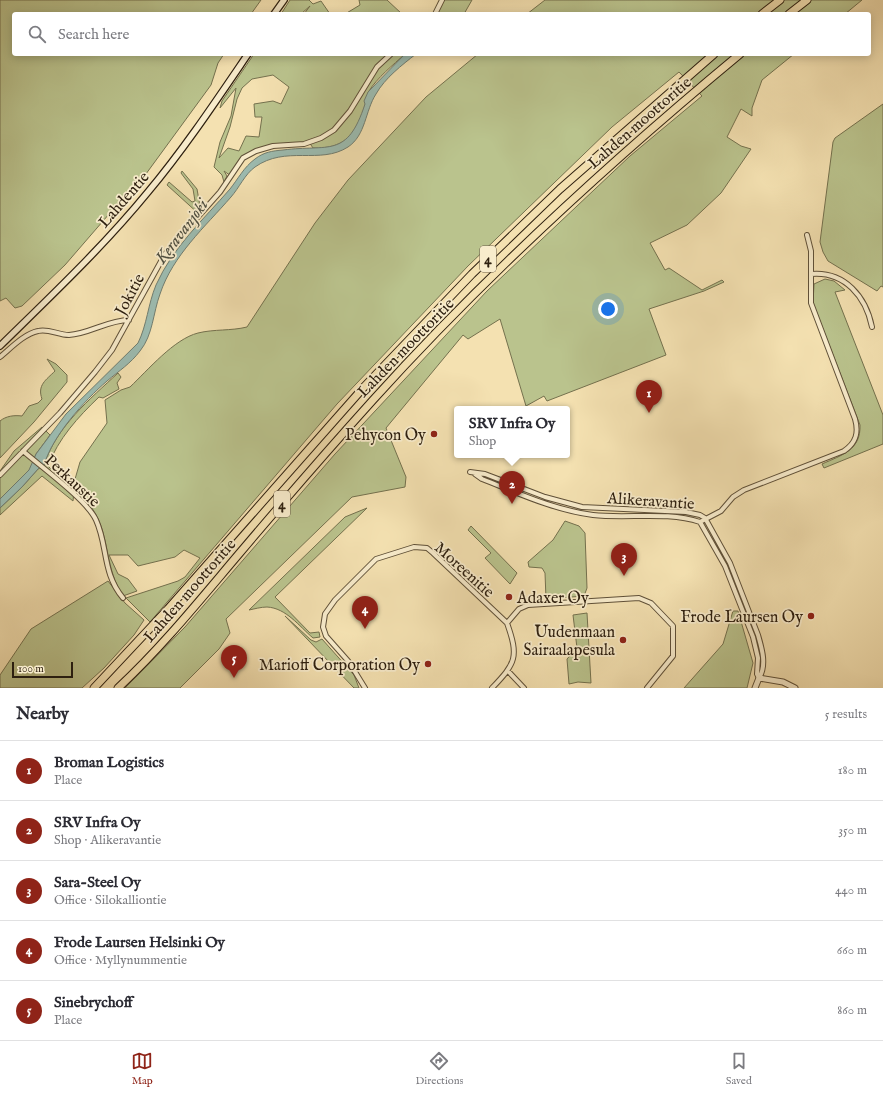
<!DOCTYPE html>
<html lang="en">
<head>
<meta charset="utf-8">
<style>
	body { margin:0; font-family:"IM FELL English",serif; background:#f2f2f3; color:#2b2b33 }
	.scale { position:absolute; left:12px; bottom:10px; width:61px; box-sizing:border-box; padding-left:4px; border:2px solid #2d1f0f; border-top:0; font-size:11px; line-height:14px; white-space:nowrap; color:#2d1f0f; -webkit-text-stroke:3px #f8eccc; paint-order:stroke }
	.you { position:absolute; left:608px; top:309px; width:14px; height:14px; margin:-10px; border:3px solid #fff; border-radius:50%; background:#1a73e8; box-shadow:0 0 0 6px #1a73e833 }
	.badge { display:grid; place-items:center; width:26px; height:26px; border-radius:50%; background:#8f2418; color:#fff; font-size:13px; font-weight:700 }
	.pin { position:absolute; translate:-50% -33px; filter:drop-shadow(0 1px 2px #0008) }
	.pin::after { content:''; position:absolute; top:21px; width:14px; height:12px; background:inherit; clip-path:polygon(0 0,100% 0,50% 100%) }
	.popup { position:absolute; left:454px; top:406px; width:116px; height:52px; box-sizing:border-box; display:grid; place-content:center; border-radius:4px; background:#fff; filter:drop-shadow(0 1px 3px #0005); font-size:13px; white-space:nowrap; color:#7c7c81 }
	.popup b { font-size:15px; color:#2b2b33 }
	.popup::after { content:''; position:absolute; left:50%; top:100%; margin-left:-8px; border:8px solid transparent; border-top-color:#fff }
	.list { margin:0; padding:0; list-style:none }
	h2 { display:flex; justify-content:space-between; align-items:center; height:52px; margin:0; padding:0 16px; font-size:17px }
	h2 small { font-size:13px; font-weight:400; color:#7c7c81 }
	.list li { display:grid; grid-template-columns:26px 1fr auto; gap:12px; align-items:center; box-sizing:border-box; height:60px; padding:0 16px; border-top:1px solid #e1e1e2 }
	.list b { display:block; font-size:15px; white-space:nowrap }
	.list p { margin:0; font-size:13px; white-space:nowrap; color:#7c7c81 }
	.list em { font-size:13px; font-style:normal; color:#7c7c81 }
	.icon { flex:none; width:22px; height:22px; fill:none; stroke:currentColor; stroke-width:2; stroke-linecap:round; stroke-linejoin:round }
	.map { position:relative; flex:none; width:883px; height:688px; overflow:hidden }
	.search { position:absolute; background:#fff; box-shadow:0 2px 10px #0003; left:12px; right:12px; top:12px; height:44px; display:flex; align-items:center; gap:10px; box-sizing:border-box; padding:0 14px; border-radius:4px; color:#7c7c81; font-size:15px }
	.sheet { height:352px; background:#fff }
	nav { display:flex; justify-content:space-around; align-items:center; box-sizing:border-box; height:56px; border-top:1px solid #e1e1e2; background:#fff; font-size:11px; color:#7c7c81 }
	nav a { display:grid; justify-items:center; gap:2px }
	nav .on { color:#8f2418 }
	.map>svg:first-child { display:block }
	.green { fill:#bac38d; stroke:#74714e; fill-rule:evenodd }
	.water { fill:#9cbcb1; stroke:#707d70 }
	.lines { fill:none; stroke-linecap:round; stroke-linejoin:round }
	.minor-casing { stroke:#5f5038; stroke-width:6 }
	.tertiary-casing { stroke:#5f5038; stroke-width:7 }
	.secondary-casing { stroke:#2d1f0f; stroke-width:8 }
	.motorway-casing { stroke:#2d1f0f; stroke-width:9 }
	.minor { stroke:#f8eccc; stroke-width:4 }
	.tertiary { stroke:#f8eccc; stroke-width:5 }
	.secondary { stroke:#f8eccc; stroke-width:5.5 }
	.motorway { stroke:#f4e1b1; stroke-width:7 }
	.poi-dot { fill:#8f2418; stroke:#f8eccc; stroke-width:1.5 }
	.labels { text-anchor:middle; stroke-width:3.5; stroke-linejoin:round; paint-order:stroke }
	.shield { fill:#f8eccc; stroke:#6a5c48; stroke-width:1 }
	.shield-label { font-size:15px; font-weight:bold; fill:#2d1f0f }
	.street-label { font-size:16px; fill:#2d1f0f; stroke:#f8eccc }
	.poi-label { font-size:16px; fill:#2d1f0f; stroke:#f8eccc; text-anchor:end }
	.water-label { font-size:17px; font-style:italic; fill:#4e4e40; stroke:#f8eccc }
</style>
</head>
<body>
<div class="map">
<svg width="883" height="688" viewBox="0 0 883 688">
	<rect width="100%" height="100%" fill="#f4e1b1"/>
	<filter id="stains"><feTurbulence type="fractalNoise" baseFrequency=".005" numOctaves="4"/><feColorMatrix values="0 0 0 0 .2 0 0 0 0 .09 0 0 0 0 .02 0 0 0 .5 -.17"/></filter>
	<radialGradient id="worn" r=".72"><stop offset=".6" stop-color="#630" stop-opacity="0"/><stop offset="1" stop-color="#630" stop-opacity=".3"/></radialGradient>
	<!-- green -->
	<path class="green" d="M0,0H261L251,14H14V54H224L218,63L211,85L143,178L116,206L65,265L22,306L15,308L6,298L0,301Z
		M290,0H309L313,4L321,1L330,14H304L310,6L301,14H281Z
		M359,0H387L402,14H345L360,5Z
		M442,0H472L464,14H435Z
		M545,0H862L845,14H527Z
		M254,54H405C393,65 377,78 369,91C366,96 366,104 364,109C355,136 343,149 313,148L309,142L273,146L243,158L231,176L224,171L227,176L224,182L222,175L214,167L220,142L231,116L236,88L220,108L222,101ZM273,75L289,87L281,104L273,101L254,104L255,117H262L259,137L246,136L239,151L228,148L219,158L230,127L237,99L242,88L252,79Z
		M478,54H794L762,80L752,108V116L741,109L727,137L741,146L751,149L721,193L687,225L650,243L665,270L669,268L702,290L722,280L724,282L704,291L649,309L666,355L547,401L544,396L526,406L500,319L468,339L463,335L386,428L406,477L405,487L352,497L226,619L230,633L219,649L180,688H125L185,627L335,454L487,291L630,156L702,96L679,72L612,127L468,266L337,404L150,622L126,598L178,581L185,577L200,558L184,550L175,557L138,566L128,555H109L118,574L128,579L137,591L123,596C105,569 110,539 95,513C91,505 81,497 74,491L73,501L42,476L0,515V508L22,487L38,469L44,465C56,427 90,399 118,373L121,377L117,383L119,389L103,398L99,397C78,417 58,439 48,466L60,478L73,486L80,462L107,423L105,400L121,390L130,387C148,370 174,339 198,333C214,329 231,331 247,327L315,223L348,180L426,97Z
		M883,104V287L881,286L877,291L828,261L823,252L820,242L833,142L835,138Z
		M182,171L197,189L200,206L204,210L200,215L167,185L169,182L192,202L195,201L193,189L181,173Z
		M825,279L834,281L845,290L835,292L883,415V444L824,468L822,464C842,455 861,450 860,425L813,303L814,284Z
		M47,359L56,364L67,375V382L34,422L0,458V421C6,416 14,415 22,416L29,406L38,403L42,399C37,385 46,380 55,371Z
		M42,427L50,435L36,454L30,470L0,499V471L14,451Z
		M367,508L275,597L310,633L319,632L320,637L313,638C299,626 286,608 267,607C261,607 254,609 249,610L345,517Z
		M565,521L579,526L585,533L587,588L584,596L546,599L545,573L542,568L529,567L528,562L553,540Z
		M471,526L517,573L510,584L485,558L491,553L468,530Z
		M108,581L125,603L144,620L134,635L104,668L82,688H0V675L31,629Z
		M733,611H738L753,663L747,688H684L723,644Z
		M587,613L591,683L578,682L569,684L567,659L577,648L573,615Z
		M285,616L311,640L316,642L322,639L354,675L359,688H354Z"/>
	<!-- water -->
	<path class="water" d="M405,54H416C402,65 385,78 376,94C365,111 366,135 348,147C320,165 286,145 255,167C245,174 239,188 231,197C205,227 173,255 160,294C153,313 153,335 140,351C131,363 119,371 107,381C84,401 53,435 44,465L38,469L22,487L0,508V499L29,470L36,454L66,414L138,343C147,325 148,304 156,285C173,247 203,220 230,189C238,179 244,167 255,159C264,152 272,151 283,150C329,144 347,159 365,104L364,101L368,92Z"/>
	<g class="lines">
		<defs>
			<path id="minor" d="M435,14L442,0
				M811,274C845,271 866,297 872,327
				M0,357C11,348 24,334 38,331C48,328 58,335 69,335C89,334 108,320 129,320
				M23,451C41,467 87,500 96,520C108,546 102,573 123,598
				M470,472L485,474L545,497L582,507L686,512L700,515L705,518L730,563L758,635C762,649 767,665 759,678
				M475,474L482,479C518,493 554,510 593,515C628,519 666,511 700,522L725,566L753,637L758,658L757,674L759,678
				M0,475L60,413L95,372L112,350L165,254L220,192L243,158L256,151L273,146L304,144L321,138L334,130L350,111L377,67L391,54
				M700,522L721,511L733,497L744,490L844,451C856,443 859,433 855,419L811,303V251L807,235
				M507,623L519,609L528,605L639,598L651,603L673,626V656L647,688
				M508,671L524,688
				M365,688L349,662L326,636L323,627L325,614L335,600L376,559L414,547L427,548L433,553L507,623C519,657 516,663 492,688"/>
			<path id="tertiary" d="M755,688L759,678L783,682L795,688"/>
			<path id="secondary" d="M274,14L284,0
				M0,346C51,296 103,247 148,192C184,149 216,101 248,54"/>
			<path id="motorway" d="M762,14L780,0
				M789,14L807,0
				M94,688L168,609L364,387L472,274L560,189L714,54
				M118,688C162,647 199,601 238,555C282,503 327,451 373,400C485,276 611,161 740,54"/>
		</defs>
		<!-- minor casing -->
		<use href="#minor" class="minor-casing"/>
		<!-- tertiary casing -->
		<use href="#tertiary" class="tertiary-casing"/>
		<!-- secondary casing -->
		<use href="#secondary" class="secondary-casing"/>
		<!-- motorway casing -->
		<use href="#motorway" class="motorway-casing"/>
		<!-- minor -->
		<use href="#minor" class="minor"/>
		<!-- tertiary -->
		<use href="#tertiary" class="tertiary"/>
		<!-- secondary -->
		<use href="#secondary" class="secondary"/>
		<!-- motorway -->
		<use href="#motorway" class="motorway"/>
	</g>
	<!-- markers -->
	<g class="poi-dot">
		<circle cx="434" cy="434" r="4"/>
		<circle cx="509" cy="597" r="4"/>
		<circle cx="811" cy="616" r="4"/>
		<circle cx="623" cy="640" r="4"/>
		<circle cx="428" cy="664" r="4"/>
	</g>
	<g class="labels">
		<!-- shield labels -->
		<g class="shield">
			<rect x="480" y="246" width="16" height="26" rx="3"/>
			<rect x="274" y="491" width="16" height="26" rx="3"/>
		</g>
		<g class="shield-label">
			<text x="488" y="264">4</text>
			<text x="282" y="509">4</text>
		</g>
		<!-- street labels -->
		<g class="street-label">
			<text transform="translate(639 122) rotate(-41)" y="6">Lahden moottoritie</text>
			<text transform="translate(123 199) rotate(-49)" y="6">Lahdentie</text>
			<text transform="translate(129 294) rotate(-62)" y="6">Jokitie</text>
			<text transform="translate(405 347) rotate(-46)" y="6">Lahden moottoritie</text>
			<text transform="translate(73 480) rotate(43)" y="6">Perkaustie</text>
			<text transform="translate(651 500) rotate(4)" y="6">Alikeravantie</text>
			<text transform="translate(465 569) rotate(42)" y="6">Moreenitie</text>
			<text transform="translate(189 590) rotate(-49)" y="6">Lahden moottoritie</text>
		</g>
		<!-- poi labels -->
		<g class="poi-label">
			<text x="426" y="440">Pehycon Oy</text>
			<text x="517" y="603" text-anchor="start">Adaxer Oy</text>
			<text x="803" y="622">Frode Laursen Oy</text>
			<text x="615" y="637">Uudenmaan<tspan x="615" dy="18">Sairaalapesula</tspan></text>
			<text x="420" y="670">Marioff Corporation Oy</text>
		</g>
		<!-- water labels -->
		<g class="water-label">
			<text transform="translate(181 231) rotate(-53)" y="6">Keravanjoki</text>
		</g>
	</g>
	<rect width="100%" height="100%" filter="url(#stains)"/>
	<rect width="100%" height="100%" fill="url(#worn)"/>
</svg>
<div class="scale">100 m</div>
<div class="you"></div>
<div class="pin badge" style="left:649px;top:413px">1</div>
<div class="pin badge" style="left:512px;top:504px">2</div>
<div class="popup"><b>SRV Infra Oy</b>Shop</div>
<div class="pin badge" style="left:624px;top:576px">3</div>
<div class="pin badge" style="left:365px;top:629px">4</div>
<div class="pin badge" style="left:234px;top:678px">5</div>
<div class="search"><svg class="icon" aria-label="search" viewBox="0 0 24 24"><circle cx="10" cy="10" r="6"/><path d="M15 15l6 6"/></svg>Search here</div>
</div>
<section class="sheet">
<h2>Nearby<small>5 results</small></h2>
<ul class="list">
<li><span class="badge">1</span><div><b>Broman Logistics</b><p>Place</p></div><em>180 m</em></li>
<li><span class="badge">2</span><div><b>SRV Infra Oy</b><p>Shop · Alikeravantie</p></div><em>350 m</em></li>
<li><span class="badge">3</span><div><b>Sara-Steel Oy</b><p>Office · Silokalliontie</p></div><em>440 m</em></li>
<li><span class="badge">4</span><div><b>Frode Laursen Helsinki Oy</b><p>Office · Myllynummentie</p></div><em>660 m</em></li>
<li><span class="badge">5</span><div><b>Sinebrychoff</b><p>Place</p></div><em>860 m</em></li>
</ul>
</section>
<nav>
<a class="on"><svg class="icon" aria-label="map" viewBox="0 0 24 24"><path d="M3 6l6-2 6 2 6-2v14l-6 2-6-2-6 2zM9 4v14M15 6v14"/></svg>Map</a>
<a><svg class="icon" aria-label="directions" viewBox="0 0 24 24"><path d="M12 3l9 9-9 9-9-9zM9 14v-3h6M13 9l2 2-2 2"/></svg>Directions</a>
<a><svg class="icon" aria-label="saved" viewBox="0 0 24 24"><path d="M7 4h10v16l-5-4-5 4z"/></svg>Saved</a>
</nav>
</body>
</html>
